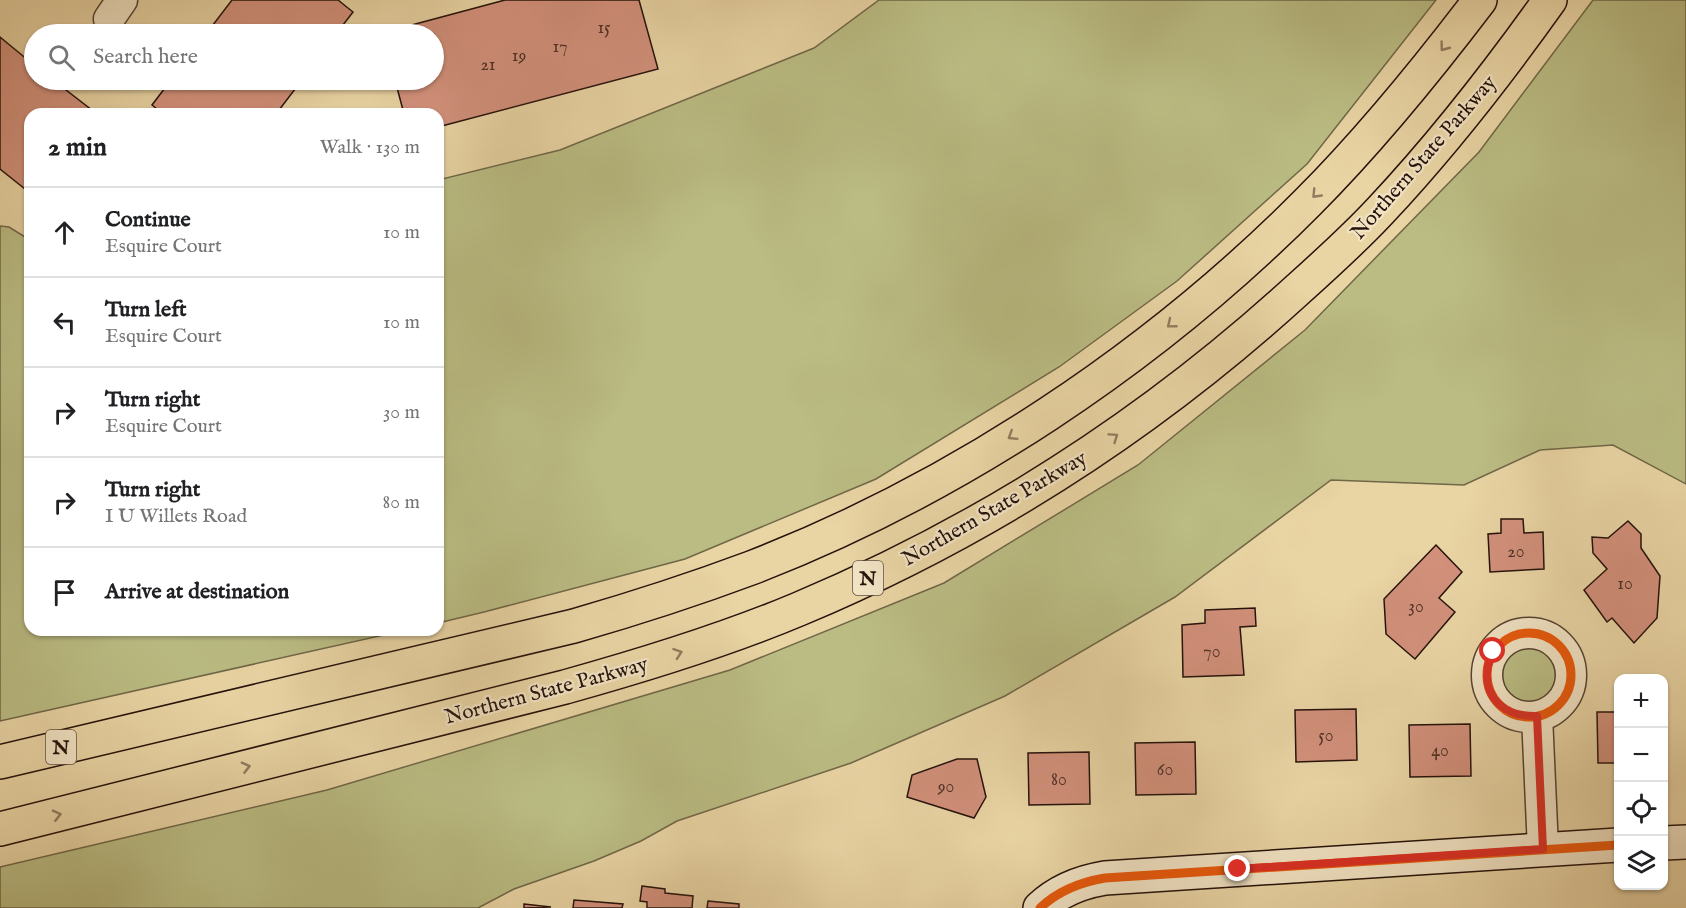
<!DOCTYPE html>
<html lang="en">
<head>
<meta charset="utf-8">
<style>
	body { margin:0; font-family:"IM FELL English",serif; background:#f6f6f6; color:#202124 }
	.controls { position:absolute; right:18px; bottom:18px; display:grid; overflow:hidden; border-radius:12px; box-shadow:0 2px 4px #0004 }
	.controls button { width:54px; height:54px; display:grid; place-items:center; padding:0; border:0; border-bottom:2px solid #e0e0e0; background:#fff; color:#202124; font:30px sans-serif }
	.stop { position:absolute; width:18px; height:18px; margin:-14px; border:4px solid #d93025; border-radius:50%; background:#fff }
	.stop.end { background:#d93025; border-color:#fff; box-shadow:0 2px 6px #0008 }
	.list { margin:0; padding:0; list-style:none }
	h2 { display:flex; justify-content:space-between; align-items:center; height:78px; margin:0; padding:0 24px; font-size:26px }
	h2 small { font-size:20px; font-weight:400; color:#757577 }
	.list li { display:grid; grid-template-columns:39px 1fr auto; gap:18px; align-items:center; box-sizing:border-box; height:90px; padding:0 24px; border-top:2px solid #e0e0e0 }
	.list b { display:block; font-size:22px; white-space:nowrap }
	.list p { margin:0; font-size:20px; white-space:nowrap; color:#757577 }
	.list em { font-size:20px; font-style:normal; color:#757577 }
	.icon { flex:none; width:33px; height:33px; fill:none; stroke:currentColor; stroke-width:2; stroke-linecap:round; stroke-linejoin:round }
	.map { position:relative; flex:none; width:1686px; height:908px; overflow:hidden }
	.search { position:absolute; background:#fff; box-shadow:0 2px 4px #0004; left:24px; top:24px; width:420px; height:66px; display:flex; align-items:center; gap:15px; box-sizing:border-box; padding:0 21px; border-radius:33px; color:#757577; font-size:22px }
	.panel { position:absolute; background:#fff; box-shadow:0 2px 4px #0004; left:24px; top:108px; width:420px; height:528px; border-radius:18px }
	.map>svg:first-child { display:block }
	.green { fill:#babc83; stroke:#706747; stroke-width:1.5 }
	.building { fill:#d2907b; stroke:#25120b; stroke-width:1.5 }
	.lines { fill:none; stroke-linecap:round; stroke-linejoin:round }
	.street-casing { stroke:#564231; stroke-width:33 }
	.secondary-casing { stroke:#25120b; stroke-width:36 }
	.highway-casing { stroke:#25120b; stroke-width:36 }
	.street { stroke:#f1e3c4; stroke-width:30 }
	.secondary { stroke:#f1e3c4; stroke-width:33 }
	.highway { stroke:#e9d4a4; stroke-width:33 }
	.cycleway-casing { stroke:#f1e3c4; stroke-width:13 }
	.cycleway { stroke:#e8590c; stroke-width:9 }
	.oneway { stroke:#917d5f }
	.route { stroke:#d93025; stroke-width:8 }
	.labels { text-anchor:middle; stroke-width:4.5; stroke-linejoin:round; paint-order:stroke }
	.number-label { font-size:18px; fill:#503227 }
	.shield { fill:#f1e3c4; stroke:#625142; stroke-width:1.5 }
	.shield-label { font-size:20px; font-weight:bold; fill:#25120b }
	.street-label { font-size:21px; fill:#25120b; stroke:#f1e3c4 }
</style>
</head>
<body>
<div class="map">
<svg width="1686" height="908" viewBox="0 0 1686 908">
	<rect width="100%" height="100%" fill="#e9d4a4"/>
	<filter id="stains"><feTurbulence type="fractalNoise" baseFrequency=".00333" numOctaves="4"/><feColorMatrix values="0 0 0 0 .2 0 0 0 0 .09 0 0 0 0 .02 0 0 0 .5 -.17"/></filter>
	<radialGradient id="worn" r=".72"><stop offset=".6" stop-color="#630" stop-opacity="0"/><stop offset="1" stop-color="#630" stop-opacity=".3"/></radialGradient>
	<!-- green -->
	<path class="green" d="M879,0H1436L1307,164L1177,281L1059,367L876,479L685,559L484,612L438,623V180L560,150L814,48Z
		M1593,0H1686V484L1613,445L1540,450L1464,485L1331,480L1175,597L1005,696L851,763L677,821L641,841L594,861L514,889L478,908H0V867L327,790L730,670L944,583L1138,465L1305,330L1479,152Z
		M0,226L9,227L30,240V630H406L0,721Z
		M1486 674a42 42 0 1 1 84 0a42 42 0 1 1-84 0Z"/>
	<!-- building -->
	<path class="building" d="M232,0H338L353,12L336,34H206Z
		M505,0H639L658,69L438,127V114H404L395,80H434V34H383L382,33Z
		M0,37L34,65V80H53L97,114H30V193L0,169Z
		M171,80H302L276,114H163L152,105Z
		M1501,519H1523L1524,533L1543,532L1544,569L1490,572L1488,534L1501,533Z
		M1628,521L1641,534V548L1660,576L1657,618L1634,643L1612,618L1607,622L1584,590L1607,569L1593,553L1592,537L1608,538Z
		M1436,545L1462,572L1439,598L1455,612L1415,659L1386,634L1384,599Z
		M1255,608L1256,626L1240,627L1244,675L1183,677L1182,625L1205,623V610Z
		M1356,709L1357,760L1296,762L1295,710Z
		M1597,712H1618V763H1598Z
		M1470,724L1471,776L1410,777L1409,725Z
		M1195,742L1196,794L1136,795L1135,743Z
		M1089,752L1090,804L1029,805L1028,753Z
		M957,759H977L986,797L974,818L907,797L912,775Z
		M642,886L665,889V893L693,896L692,908H647V902L640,901Z
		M574,900L623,904L622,908H573Z
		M708,901L739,904V908H707Z
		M524,904L551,907L524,908Z"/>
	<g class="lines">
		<defs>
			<path id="street" d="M109,19L122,0
				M1487 675a42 42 0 1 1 84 0a42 42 0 1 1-84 0Z
				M1537,716L1543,849"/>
			<path id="secondary" d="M1664,843L1686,842
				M1040,908C1058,891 1081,882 1105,878L1618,845"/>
			<path id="highway" d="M0,762L574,626C633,609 692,590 751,568C956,489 1153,358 1308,202C1371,139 1426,71 1480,0
				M0,829L565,687C644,665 723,641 799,609C982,532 1149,425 1295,292C1324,266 1354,239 1380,211C1442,145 1498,73 1550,0"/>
		</defs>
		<!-- street casing -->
		<use href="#street" class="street-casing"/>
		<!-- secondary casing -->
		<use href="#secondary" class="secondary-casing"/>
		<!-- highway casing -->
		<use href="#highway" class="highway-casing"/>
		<!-- street -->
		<use href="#street" class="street"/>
		<!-- secondary -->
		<use href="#secondary" class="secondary"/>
		<!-- highway -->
		<use href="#highway" class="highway"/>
		<defs>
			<path id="cycleway" d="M1487 675a42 42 0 1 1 84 0a42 42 0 1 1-84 0Z
				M1040,908C1058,891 1081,882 1105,878L1618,845"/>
		</defs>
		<!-- cycleway casing -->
		<use href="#cycleway" class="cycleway-casing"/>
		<!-- cycleway -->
		<use href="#cycleway" class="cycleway"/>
	</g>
	<!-- one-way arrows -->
	<defs><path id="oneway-chevron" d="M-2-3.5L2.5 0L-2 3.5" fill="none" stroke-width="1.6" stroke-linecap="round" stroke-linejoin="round" transform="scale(1.5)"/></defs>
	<g class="oneway">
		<use href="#oneway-chevron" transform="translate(1444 47) rotate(127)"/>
		<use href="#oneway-chevron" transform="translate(1316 194) rotate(134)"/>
		<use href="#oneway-chevron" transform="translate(1171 324) rotate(141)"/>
		<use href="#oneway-chevron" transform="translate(1012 436) rotate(148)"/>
		<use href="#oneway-chevron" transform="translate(1114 437) rotate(-34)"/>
		<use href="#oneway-chevron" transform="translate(678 653) rotate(-19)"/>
		<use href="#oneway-chevron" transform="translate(246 767) rotate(-14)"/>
		<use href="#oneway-chevron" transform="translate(57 815) rotate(-14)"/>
	</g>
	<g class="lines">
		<!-- route -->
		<path class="route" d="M1238,869L1543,849L1537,716C1497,717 1476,688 1493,651"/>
	</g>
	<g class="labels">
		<!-- number labels -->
		<g class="number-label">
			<text x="604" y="33">15</text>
			<text x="560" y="52">17</text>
			<text x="519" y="61">19</text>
			<text x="488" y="70">21</text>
			<text x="1516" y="557">20</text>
			<text x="1625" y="589">10</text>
			<text x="1416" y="612">30</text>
			<text x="1212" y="657">70</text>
			<text x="1326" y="741">50</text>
			<text x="1440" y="756">40</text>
			<text x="1165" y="775">60</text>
			<text x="1059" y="785">80</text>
			<text x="946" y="792">90</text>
		</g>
		<!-- shield labels -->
		<g class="shield">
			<rect x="853" y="561" width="30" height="34" rx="4.5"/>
			<rect x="46" y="730" width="30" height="34" rx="4.5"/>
		</g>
		<g class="shield-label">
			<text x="868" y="585">N</text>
			<text x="61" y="754">N</text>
		</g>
		<!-- street labels -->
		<g class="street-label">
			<text transform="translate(1423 157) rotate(-49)" y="7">Northern State Parkway</text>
			<text transform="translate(994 508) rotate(-30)" y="7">Northern State Parkway</text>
			<text transform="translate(546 690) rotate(-15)" y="7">Northern State Parkway</text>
		</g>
	</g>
	<rect width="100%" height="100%" filter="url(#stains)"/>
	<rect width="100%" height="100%" fill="url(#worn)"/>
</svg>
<div class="controls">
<button>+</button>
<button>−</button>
<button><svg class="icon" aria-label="locate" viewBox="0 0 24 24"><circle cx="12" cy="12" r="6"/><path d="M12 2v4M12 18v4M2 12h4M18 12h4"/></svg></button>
<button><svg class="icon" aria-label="layers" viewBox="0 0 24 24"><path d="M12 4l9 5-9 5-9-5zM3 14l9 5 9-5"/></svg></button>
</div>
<div class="stop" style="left:1493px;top:651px"></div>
<div class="stop end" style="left:1238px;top:869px"></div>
<div class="search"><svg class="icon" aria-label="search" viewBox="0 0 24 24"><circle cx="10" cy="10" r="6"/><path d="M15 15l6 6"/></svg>Search here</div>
<section class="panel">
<h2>2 min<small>Walk · 130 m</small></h2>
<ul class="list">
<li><svg class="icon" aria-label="ahead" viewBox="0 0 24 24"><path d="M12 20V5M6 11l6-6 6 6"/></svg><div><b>Continue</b><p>Esquire Court</p></div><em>10 m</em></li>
<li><svg class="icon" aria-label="left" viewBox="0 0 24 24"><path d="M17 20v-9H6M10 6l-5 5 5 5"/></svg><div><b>Turn left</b><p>Esquire Court</p></div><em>10 m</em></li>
<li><svg class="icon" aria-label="right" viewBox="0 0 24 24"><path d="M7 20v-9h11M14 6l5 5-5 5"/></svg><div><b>Turn right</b><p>Esquire Court</p></div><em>30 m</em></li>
<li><svg class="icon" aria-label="right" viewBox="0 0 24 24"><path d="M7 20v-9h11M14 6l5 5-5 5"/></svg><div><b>Turn right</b><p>I U Willets Road</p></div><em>80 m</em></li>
<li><svg class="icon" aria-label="arrive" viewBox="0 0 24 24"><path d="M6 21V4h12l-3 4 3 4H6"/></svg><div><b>Arrive at destination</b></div></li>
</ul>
</section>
</div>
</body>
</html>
